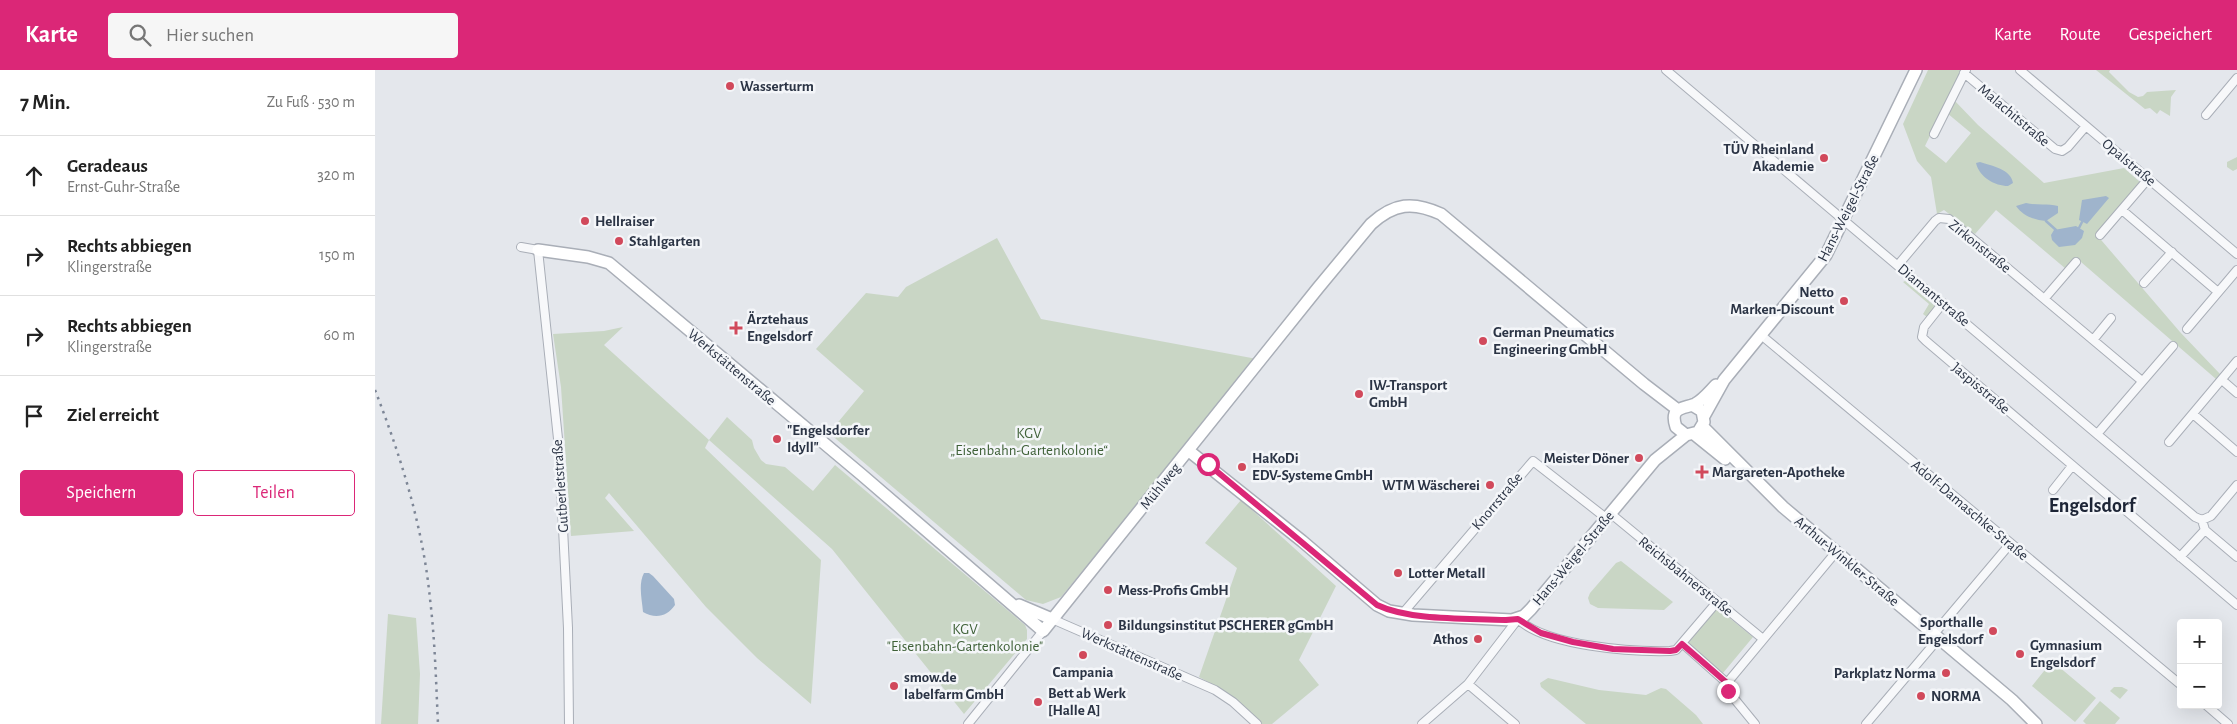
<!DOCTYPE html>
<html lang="de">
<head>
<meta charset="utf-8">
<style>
	body { margin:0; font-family:"Alegreya Sans",sans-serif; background:#f6f6f6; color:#222 }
	.controls { position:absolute; right:15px; bottom:15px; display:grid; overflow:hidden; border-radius:5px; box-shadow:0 5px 20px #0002 }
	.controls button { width:45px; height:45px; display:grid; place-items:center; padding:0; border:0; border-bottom:1px solid #e0e0e0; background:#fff; color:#222; font:25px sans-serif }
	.stop { position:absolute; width:15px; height:15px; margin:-11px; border:4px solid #db2777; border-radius:50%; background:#fff }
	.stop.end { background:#db2777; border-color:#fff; box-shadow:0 1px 5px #0008 }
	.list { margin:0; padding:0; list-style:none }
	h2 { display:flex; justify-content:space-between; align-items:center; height:65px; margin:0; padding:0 20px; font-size:21px }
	h2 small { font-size:16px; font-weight:400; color:#767676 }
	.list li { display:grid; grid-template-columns:32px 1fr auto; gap:15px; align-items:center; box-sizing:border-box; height:80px; padding:0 20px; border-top:1px solid #e0e0e0 }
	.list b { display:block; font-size:19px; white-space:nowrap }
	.list p { margin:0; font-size:16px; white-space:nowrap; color:#767676 }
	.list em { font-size:16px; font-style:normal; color:#767676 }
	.actions { display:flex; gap:10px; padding:15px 20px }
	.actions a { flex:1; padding:11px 0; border:1px solid #db2777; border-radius:5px; text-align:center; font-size:18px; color:#db2777 }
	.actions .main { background:#db2777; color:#fff }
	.icon { flex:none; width:28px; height:28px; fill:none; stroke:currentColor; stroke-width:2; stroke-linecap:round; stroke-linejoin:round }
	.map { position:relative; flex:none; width:1862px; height:654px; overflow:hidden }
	header { display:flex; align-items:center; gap:30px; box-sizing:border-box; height:70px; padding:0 25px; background:#db2777; color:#fff }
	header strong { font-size:24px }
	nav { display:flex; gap:28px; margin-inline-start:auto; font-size:18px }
	.search { width:350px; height:45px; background:#f6f6f6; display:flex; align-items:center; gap:12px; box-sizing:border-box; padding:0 18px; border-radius:5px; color:#767676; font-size:19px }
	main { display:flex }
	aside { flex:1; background:#fff }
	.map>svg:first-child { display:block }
	.green { fill:#c9d6c5 }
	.water { fill:#9fb4cc }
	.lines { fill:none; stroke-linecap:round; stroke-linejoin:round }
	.stream { stroke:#9fb4cc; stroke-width:2.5 }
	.street-casing { stroke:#a9aeb7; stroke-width:10 }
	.secondary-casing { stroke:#a9aeb7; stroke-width:14 }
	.street { stroke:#f7f8fa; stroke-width:8 }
	.secondary { stroke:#fff; stroke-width:11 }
	.rail { stroke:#7d8696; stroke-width:2.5; stroke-dasharray:2.5 5; stroke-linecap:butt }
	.route { stroke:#db2777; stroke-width:6 }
	.poi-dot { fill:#d1495b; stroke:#f4f6f9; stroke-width:2 }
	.labels { text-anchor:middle; stroke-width:5; stroke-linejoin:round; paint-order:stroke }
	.poi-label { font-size:15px; font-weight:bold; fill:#2b3445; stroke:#f4f6f9; text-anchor:start }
	.street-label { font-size:15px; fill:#2b3445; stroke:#f4f6f9 }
	.park-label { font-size:15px; fill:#3f6138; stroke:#f4f6f9 }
	.district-label { font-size:20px; font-weight:bold; fill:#1d2536; stroke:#f4f6f9 }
</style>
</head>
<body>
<header>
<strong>Karte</strong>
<div class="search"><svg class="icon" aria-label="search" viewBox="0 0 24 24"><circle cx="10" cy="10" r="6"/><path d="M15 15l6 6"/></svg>Hier suchen</div>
<nav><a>Karte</a><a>Route</a><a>Gespeichert</a></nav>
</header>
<main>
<aside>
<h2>7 Min.<small>Zu Fuß · 530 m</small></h2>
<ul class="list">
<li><svg class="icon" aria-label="ahead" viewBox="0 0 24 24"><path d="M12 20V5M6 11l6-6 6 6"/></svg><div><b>Geradeaus</b><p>Ernst-Guhr-Straße</p></div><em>320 m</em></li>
<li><svg class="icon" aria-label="right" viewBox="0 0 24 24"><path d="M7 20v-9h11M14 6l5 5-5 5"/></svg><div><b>Rechts abbiegen</b><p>Klingerstraße</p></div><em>150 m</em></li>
<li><svg class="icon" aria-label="right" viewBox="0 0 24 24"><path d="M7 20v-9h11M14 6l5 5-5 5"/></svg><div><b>Rechts abbiegen</b><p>Klingerstraße</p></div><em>60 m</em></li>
<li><svg class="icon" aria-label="arrive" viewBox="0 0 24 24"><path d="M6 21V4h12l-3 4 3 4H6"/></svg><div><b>Ziel erreicht</b></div></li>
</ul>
<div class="actions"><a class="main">Speichern</a><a>Teilen</a></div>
</aside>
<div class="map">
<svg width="1862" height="654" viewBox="0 0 1862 654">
	<rect width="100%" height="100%" fill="#e4e7ec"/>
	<!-- green -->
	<path class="green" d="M1553,0H1587L1550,76L1571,93L1596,63L1572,43L1579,30L1603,55L1669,113L1749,98L1765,112L1721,164L1805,262L1845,304L1841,309L1706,192L1699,190L1691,199L1621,140L1600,164L1569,140L1562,144L1556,107L1542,91L1528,54Z
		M1721,0H1735L1734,2L1754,22L1763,27L1768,26L1772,22L1801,20L1796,27L1795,46L1785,40L1782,44L1775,38L1770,39Z
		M1862,87V99L1858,101L1852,97V92Z
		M622,168L666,249L882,289L686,527L668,534L651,530L454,363L489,321L441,279L491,223L523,227L531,217Z
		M1530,211L1560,236L1552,247L1548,244L1554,234L1528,212Z
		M248,257L229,275L334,370L352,347L377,370L379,378L386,390L391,394L410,397L438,421L460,395L650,555L652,560V569L589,644L457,479L334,370L330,378L446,490L436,634L382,588L331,537L234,423L230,428L259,461L196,466L186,317L178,264L229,261Z
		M866,430L961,516L924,590L944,615L897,654H887L846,619L824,607L862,498L830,473Z
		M1246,491L1298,532L1289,540L1223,538L1215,534L1213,528L1215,523L1241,493Z
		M1341,537L1378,567L1348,603L1311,573Z
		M13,544L41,548L45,604L43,654H6Z
		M1677,591L1721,628L1700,652L1657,616Z
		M1173,608L1224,620L1271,625L1286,618L1291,619L1321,645L1328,654H1211L1166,617L1165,613Z
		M1739,617H1747L1753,620L1745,629L1735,621Z
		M1725,631L1745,648L1740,654H1711L1708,651Z"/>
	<!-- water -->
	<path class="water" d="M1605,92C1617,96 1636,99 1638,113L1633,116C1620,116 1604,107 1601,93Z
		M1731,126L1734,128L1712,154L1704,150L1707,130Z
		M1651,133C1662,136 1673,133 1683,136V143L1671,151C1659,150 1648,146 1641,136Z
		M1701,156L1709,161L1707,168L1700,175L1684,177L1677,170L1676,165L1679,160Z
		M269,503H274L278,506L299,529L300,535C292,547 280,549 268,542C267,530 263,514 269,503Z"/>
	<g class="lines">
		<!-- stream -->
		<path class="stream" d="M1671,151L1681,160
			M1704,158L1707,152"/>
		<defs>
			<path id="street" d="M1291,0L1820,447L1827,450
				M1645,0L1862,184
				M1589,3L1680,79L1687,81L1693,77L1711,56
				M1831,45L1862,8
				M1559,64L1591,0
				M1747,140L1843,222
				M1725,165L1773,109
				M146,177L163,180L184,378L193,558L194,654
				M1523,195L1560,151L1564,148L1574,149L1767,311
				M1769,213L1797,182
				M1670,228L1701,192
				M1568,233L1549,257L1547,267L1551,271L1862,535
				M1812,259L1862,200
				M1386,265L1806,615
				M1718,270L1736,248
				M1847,310L1862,323
				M1818,344L1862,382
				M1723,363L1798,276
				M1794,372L1862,291
				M1678,420L1697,396
				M1235,443L1388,569
				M1827,450L1830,460L1862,487
				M1827,450L1836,446L1862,415
				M1805,487L1830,460
				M1028,543L1158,391L1231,448
				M677,549L840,620L858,632L882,654
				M1559,564L1635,474
				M1307,573L1342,532
				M1352,613L1461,482
				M1093,614L1140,654
				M1831,635L1853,654
				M593,654L668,561
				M1047,654L1093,614L1143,549C1171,576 1256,582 1295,581L1301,580L1307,573L1352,613L1353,621L1380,654
				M1491,654L1564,568"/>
			<path id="secondary" d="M163,180L213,187L234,193L487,405L668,561L943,218L996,154C1019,133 1038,131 1066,144L1269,314L1303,340
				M1317,335L1327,341L1329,352L1323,362L1311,365L1301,357C1294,336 1309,339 1320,334C1328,330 1335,321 1341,315
				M1329,346L1349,310L1451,185L1541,0
				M1328,357L1408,437L1637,630L1661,654
				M1319,364L1350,389
				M814,381L927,471L1002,535L1014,541L1038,545L1137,550L1149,546L1156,539L1280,390L1311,365
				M644,535L677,549"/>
		</defs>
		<!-- street casing -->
		<use href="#street" class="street-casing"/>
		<!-- secondary casing -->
		<use href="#secondary" class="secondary-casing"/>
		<!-- street -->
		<use href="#street" class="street"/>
		<!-- secondary -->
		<use href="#secondary" class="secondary"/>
		<!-- rail -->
		<path class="rail" d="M0,320C26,387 48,457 55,529C60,570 61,612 63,654"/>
	</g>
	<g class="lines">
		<!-- route -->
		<path class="route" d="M833,394L1002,535C1036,551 1092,548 1131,550L1143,549L1166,563L1198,572L1238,579L1295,581L1301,580L1307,574L1352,613L1353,621"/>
	</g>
	<!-- markers -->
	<g class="poi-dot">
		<circle cx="355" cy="16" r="5"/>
		<circle cx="1449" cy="88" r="5"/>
		<circle cx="210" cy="151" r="5"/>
		<circle cx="244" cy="171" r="5"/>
		<circle cx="1469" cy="231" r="5"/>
		<path d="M358.5 250.5h5v5h5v5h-5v5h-5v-5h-5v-5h5z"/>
		<circle cx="1108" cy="271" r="5"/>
		<circle cx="984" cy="324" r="5"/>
		<circle cx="402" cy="369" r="5"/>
		<circle cx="1264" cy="388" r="5"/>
		<circle cx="867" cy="397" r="5"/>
		<path d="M1324.5 394.5h5v5h5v5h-5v5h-5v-5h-5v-5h5z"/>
		<circle cx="1115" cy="415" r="5"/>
		<circle cx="1023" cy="503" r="5"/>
		<circle cx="733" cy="520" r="5"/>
		<circle cx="733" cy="555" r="5"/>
		<circle cx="1618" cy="561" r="5"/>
		<circle cx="1103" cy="569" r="5"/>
		<circle cx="1645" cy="584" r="5"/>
		<circle cx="708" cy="585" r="5"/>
		<circle cx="1571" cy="603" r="5"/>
		<circle cx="519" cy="616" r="5"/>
		<circle cx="1546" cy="626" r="5"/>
		<circle cx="663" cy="632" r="5"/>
	</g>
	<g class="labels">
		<!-- poi labels -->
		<g class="poi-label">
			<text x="365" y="21">Wasserturm</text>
			<text x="1439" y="84" text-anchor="end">TÜV Rheinland<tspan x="1439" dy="17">Akademie</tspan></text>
			<text x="220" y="156">Hellraiser</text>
			<text x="254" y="176">Stahlgarten</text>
			<text x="1459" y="227" text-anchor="end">Netto<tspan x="1459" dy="17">Marken-Discount</tspan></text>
			<text x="372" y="254">Ärztehaus<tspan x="372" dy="17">Engelsdorf</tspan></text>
			<text x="1118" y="267">German Pneumatics<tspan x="1118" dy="17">Engineering GmbH</tspan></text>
			<text x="994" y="320">IW-Transport<tspan x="994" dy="17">GmbH</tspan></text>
			<text x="412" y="365">"Engelsdorfer<tspan x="412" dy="17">Idyll"</tspan></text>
			<text x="877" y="393">HaKoDi<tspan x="877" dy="17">EDV-Systeme GmbH</tspan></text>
			<text x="1254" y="393" text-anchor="end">Meister Döner</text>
			<text x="1337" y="407">Margareten-Apotheke</text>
			<text x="1105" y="420" text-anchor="end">WTM Wäscherei</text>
			<text x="1033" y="508">Lotter Metall</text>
			<text x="743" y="525">Mess-Profis GmbH</text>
			<text x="1608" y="557" text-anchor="end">Sporthalle<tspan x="1608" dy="17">Engelsdorf</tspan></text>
			<text x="743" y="560">Bildungsinstitut PSCHERER gGmbH</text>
			<text x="1093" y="574" text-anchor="end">Athos</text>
			<text x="1655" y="580">Gymnasium<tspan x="1655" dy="17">Engelsdorf</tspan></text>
			<text x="708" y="607" text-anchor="middle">Campania</text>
			<text x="1561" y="608" text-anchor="end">Parkplatz Norma</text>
			<text x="529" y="612">smow.de<tspan x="529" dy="17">labelfarm GmbH</tspan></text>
			<text x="673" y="628">Bett ab Werk<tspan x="673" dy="17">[Halle A]</tspan></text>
			<text x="1556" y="631">NORMA</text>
		</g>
		<!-- street labels -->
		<g class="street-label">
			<text transform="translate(1639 45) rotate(40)" y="5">Malachitstraße</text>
			<text transform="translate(1754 92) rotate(40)" y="5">Opalstraße</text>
			<text transform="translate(1473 138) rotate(-63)" y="5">Hans-Weigel-Straße</text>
			<text transform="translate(1605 176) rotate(39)" y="5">Zirkonstraße</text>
			<text transform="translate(1559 225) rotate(40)" y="5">Diamantstraße</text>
			<text transform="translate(357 297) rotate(40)" y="5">Werkstättenstraße</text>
			<text transform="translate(1606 318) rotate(40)" y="5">Jaspisstraße</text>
			<text transform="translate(185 416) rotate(-94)" y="5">Gutberletstraße</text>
			<text transform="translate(785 416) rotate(-51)" y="5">Mühlweg</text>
			<text transform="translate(1122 431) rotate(-50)" y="5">Knorrstraße</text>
			<text transform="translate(1595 440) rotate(40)" y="5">Adolf-Damaschke-Straße</text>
			<text transform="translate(1198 488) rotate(-50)" y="5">Hans-Weigel-Straße</text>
			<text transform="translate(1472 491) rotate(40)" y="5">Arthur-Winkler-Straße</text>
			<text transform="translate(1311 506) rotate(39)" y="5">Reichsbahnerstraße</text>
			<text transform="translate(757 584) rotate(24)" y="5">Werkstättenstraße</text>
		</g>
		<!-- park labels -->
		<g class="park-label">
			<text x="654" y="368">KGV<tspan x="654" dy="17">„Eisenbahn-Gartenkolonie“</tspan></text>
			<text x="590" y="564">KGV<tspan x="590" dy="17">"Eisenbahn-Gartenkolonie"</tspan></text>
		</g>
		<!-- district labels -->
		<g class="district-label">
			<text x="1717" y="442">Engelsdorf</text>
		</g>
	</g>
</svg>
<div class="controls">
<button>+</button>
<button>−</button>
</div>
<div class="stop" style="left:833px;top:394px"></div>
<div class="stop end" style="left:1353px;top:621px"></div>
</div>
</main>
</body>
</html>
